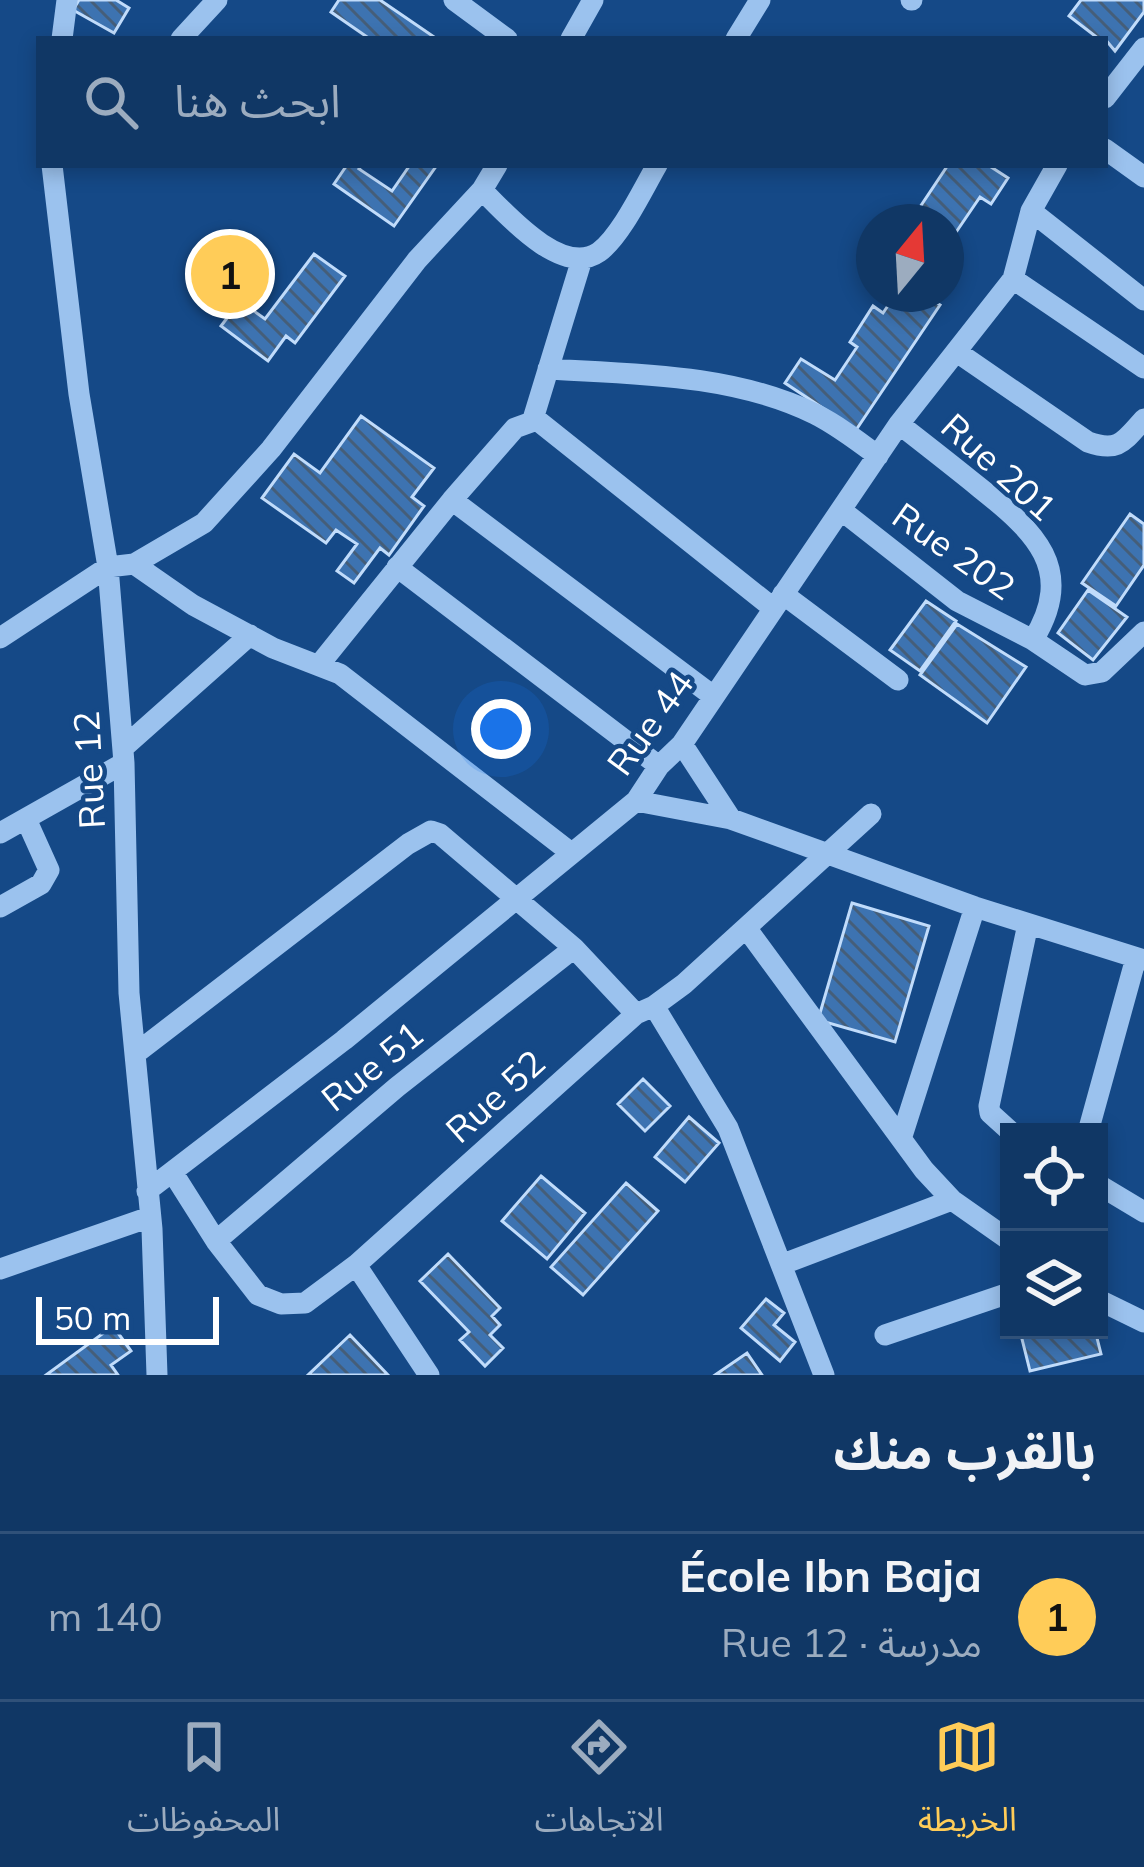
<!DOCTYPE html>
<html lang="ar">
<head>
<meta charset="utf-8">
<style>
	body { margin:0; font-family:Mulish,"Noto Sans Arabic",sans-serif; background:#193f6b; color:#f1f3f6; direction:rtl }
	.controls { position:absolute; right:36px; bottom:36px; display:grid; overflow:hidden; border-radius:0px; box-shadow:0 6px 18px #0003 }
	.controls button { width:108px; height:108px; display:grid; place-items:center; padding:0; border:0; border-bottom:3px solid #305179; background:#103765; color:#f1f3f6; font:60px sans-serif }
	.compass { position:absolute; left:856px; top:204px; width:108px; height:108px; border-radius:50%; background:#103765; box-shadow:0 6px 18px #0003; rotate:18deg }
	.scale { position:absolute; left:36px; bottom:30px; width:183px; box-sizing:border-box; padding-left:12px; border:6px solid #fff; border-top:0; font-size:33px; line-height:42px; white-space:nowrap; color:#fff; -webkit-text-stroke:9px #154987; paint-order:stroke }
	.you { position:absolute; left:501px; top:729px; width:42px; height:42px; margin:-30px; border:9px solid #fff; border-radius:50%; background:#1a73e8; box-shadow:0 0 0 18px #1a73e833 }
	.badge { display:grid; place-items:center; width:78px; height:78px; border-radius:50%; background:#ffcc58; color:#111; font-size:39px; font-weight:700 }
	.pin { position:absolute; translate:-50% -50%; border:6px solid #fff; box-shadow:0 3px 12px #0006 }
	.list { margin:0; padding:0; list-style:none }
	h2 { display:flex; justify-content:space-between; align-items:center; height:156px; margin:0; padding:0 48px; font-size:51px }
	h2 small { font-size:39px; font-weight:400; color:#9cacbf }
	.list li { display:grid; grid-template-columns:78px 1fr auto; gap:36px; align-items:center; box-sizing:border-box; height:168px; padding:0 48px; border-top:3px solid #305179 }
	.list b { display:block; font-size:45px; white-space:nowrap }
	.list p { margin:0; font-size:39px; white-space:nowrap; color:#9cacbf }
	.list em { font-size:39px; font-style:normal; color:#9cacbf }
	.icon { flex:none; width:66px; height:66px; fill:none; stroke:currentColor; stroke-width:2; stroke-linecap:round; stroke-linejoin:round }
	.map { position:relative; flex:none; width:1144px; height:1375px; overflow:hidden; direction:ltr }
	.search { position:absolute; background:#103765; box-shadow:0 6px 18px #0003; left:36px; right:36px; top:36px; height:132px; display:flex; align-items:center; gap:30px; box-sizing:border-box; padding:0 42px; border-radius:0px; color:#9cacbf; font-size:45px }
	.sheet { height:324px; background:#103765 }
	nav { display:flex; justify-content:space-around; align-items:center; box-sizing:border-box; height:168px; border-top:3px solid #305179; background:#103765; font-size:33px; color:#9cacbf }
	nav a { display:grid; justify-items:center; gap:6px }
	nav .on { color:#ffcc58 }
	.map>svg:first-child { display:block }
	.building { fill:url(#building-back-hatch); stroke:#c1dcfb; stroke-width:3 }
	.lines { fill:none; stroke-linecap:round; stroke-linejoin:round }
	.minor { stroke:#9bc2ee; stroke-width:21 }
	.labels { text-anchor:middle; stroke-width:9; stroke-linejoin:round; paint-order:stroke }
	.street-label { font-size:36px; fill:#fff; stroke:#154987 }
</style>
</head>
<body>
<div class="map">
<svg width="1144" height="1375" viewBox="0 0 1144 1375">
	<defs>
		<pattern id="building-back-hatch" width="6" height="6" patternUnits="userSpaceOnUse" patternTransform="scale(3)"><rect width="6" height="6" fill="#3d73b1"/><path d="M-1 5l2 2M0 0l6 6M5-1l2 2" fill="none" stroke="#455e79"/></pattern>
	</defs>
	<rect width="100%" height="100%" fill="#154987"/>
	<!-- building -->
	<path class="building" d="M79,0H116L129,8L114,33L73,10Z
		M339,0H380L437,39H370L331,12Z
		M1081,0H1144V12L1115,51L1105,39H1099L1069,16Z
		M347,165H362L359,169L392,191L410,165H437L394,226L334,184Z
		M948,165H988L1008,178L991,204L980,197L946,247V222H910Z
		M314,254L345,276L295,343L286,336L268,361L221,326L240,301L265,319Z
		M896,294H923L940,305L856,430L785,383L801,359L835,380L857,347L850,342L873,306L883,313Z
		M361,416L434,468L412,497L424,506L389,555L380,548L354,583L337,571L357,544L336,530L326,543L262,498L294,454L320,473Z
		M1130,514L1144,524V565L1116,606L1082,583Z
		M1088,590L1127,617L1093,660L1058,633Z
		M926,601L956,621L920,671L890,650Z
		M957,624L1026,667L987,723L920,675Z
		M852,903L929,926L895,1042L818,1020Z
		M643,1079L670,1106L645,1131L618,1104Z
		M689,1117L719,1143L685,1182L655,1157Z
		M541,1176L585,1213L547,1259L502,1221Z
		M626,1183L658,1211L583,1295L551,1267Z
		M448,1254L500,1308L492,1316L500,1325L490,1335L503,1348L485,1366L460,1340L469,1332L420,1281Z
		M766,1299L784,1313L774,1325L795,1342L780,1361L741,1328Z
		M113,1326L131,1351L111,1365L118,1375H46Z
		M1095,1330L1101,1354L1030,1371L1020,1331Z
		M350,1335L388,1375H308Z
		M747,1353L762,1375H715Z"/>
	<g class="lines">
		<!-- minor -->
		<path class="minor" d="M454,0L507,39
			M911,0H912
			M62,39L67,0
			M181,39L217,0
			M571,39L593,0
			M736,39L760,0
			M1105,98L1144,48
			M1105,149L1144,177
			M52,165L79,394L108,567L124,763L129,993L152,1229L157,1375
			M482,190C506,214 562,278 599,252C621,236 643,189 657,165
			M1031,211L1144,300
			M1013,279L1144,368
			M957,352L1088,442C1119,453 1124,441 1144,419
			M548,369C636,374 734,374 815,414C837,425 858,441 878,456
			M533,419L582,259
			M899,424C926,445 953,466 980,488C1034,531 1077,569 1033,640L1085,675L1102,672L1144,632
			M841,510L957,601L1033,640
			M134,564L193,605L273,648L340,674L570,852
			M397,567L659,766
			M783,594L898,680
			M0,638L108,567L134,564L204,523L271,449L417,260L482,190L497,165
			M319,665L452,500
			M713,696L452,500L515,428L537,420L773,608
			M682,744L731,819
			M123,748L250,635
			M636,801L731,819L975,907L1144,960
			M0,833L124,763
			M0,907L41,884L49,870L26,819
			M747,929L924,1170L952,1200L1009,1240
			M654,1006L728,1128L824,1375
			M135,1054L408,844L431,831L440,834L574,948L636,1014
			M1011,1132L990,1113L989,1106L1028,924
			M1088,1132L1136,958
			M902,1136L975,907
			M173,1173L216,1241L258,1295L281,1304L305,1303L356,1265L636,1014L654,1006L684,984L871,814
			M1099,1185L1144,1212
			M147,1191L344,1040L636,801L659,766L682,744L899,424L1013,279L1031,211L1057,165
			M216,1241L397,1087L574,948
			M783,1264L952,1200
			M356,1265L429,1375
			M0,1269L150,1217
			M1099,1300L1144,1322
			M885,1335L1009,1293"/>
	</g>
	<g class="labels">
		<!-- street labels -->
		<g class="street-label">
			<text transform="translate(999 467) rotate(42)" y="13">Rue 201</text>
			<text transform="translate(954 551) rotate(35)" y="13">Rue 202</text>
			<text transform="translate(650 723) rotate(-54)" y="13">Rue 44</text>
			<text transform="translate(89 770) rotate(-93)" y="13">Rue 12</text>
			<text transform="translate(372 1066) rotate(-39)" y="13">Rue 51</text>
			<text transform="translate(495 1096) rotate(-42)" y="13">Rue 52</text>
		</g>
	</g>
</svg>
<div class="controls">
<button><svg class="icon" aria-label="locate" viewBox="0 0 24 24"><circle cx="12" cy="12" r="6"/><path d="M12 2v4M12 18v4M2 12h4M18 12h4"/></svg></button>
<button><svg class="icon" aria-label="layers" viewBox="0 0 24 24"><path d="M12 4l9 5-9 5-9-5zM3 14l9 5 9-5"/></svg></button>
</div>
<svg class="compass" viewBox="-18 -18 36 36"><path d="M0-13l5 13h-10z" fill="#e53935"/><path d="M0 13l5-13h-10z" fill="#9cacbf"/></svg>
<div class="scale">50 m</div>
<div class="you"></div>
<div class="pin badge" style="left:230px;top:274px">1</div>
<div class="search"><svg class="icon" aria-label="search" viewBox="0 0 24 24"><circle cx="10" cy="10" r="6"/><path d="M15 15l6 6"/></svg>ابحث هنا</div>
</div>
<section class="sheet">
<h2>بالقرب منك<small></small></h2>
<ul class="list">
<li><span class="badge">1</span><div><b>École Ibn Baja</b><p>مدرسة · Rue 12</p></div><em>140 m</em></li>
</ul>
</section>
<nav>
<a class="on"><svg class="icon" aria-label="map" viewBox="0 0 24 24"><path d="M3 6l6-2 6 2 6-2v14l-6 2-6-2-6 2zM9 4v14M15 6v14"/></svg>الخريطة</a>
<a><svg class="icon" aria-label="directions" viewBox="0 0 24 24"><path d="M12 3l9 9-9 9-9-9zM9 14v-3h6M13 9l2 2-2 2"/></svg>الاتجاهات</a>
<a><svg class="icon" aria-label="saved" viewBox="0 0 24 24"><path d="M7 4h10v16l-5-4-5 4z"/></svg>المحفوظات</a>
</nav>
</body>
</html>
